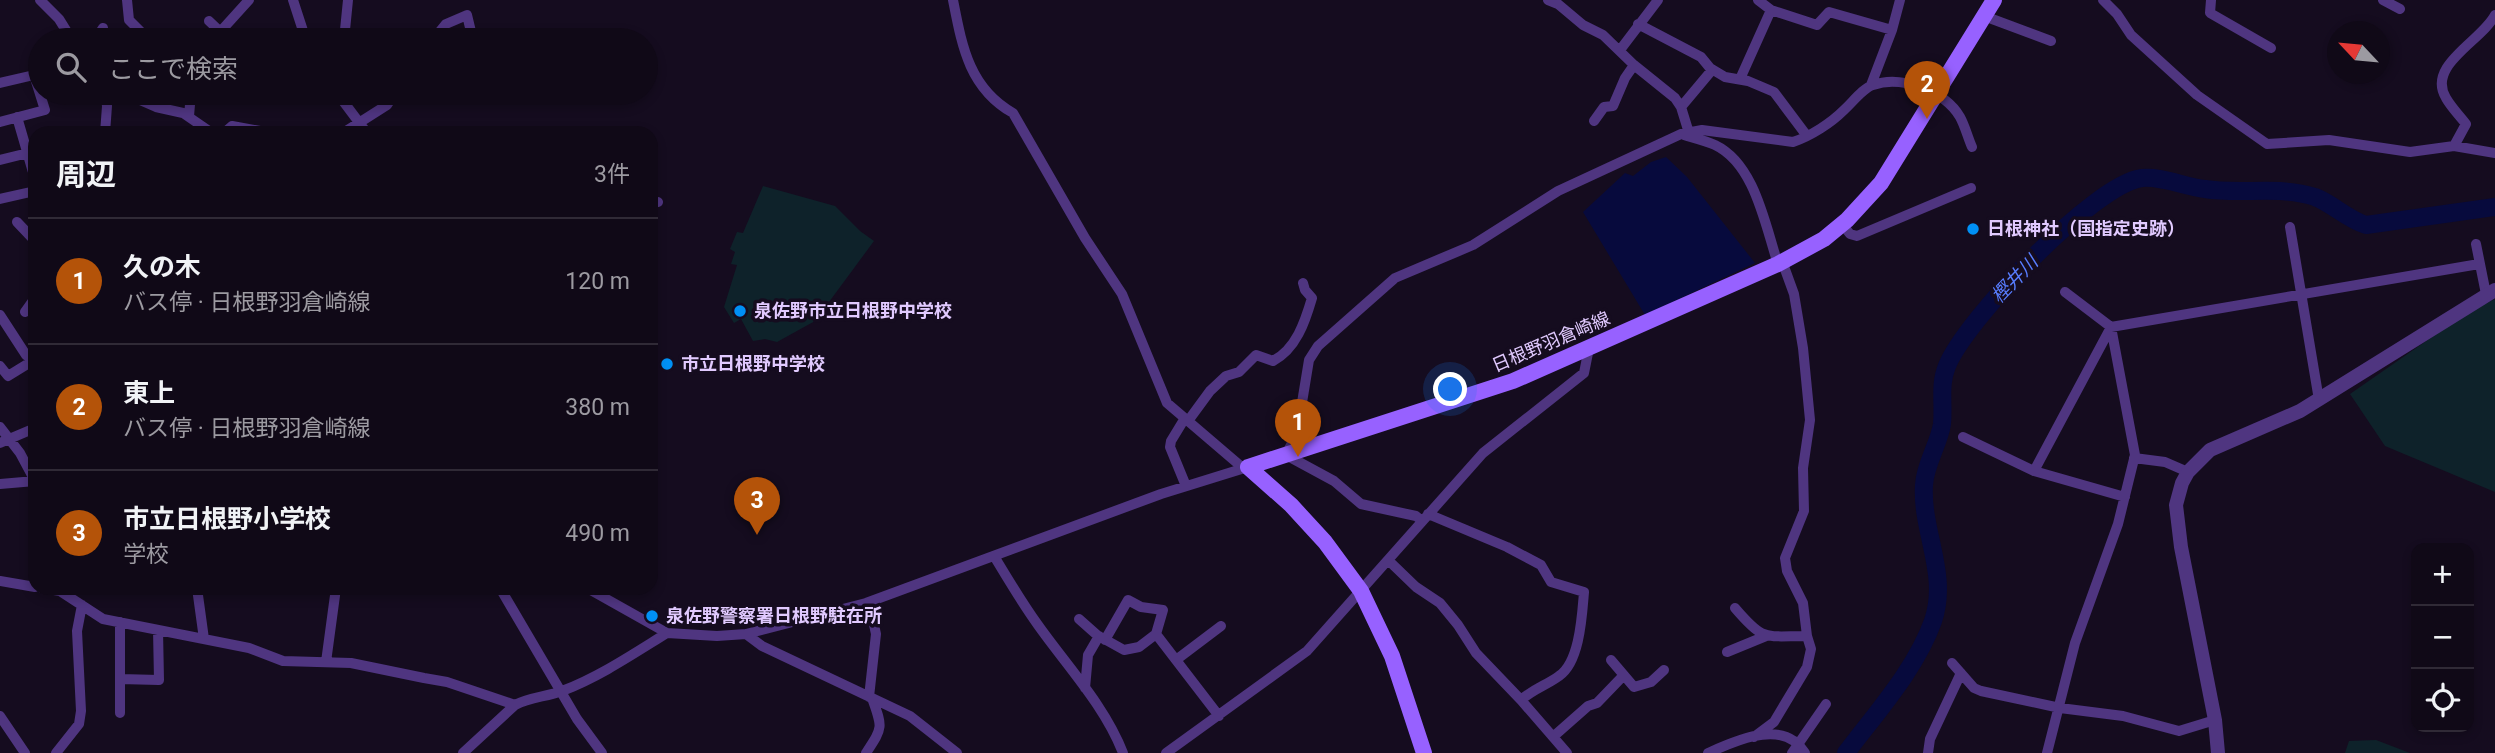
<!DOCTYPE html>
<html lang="ja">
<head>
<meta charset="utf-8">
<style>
	body { margin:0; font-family:Roboto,"Noto Sans JP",sans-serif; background:#191220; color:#f1f3f6 }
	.controls { position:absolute; right:21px; bottom:21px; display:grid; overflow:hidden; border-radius:14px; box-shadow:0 4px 10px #0003 }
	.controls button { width:63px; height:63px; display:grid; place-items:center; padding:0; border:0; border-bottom:2px solid #302a36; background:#100917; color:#f1f3f6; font:35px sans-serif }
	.compass { position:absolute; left:2327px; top:21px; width:63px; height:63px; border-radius:50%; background:#100917; box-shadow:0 4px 10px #0003; rotate:296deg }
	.you { position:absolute; left:1451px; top:390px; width:24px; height:24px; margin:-18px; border:5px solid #fff; border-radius:50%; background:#1a73e8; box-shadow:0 0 0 10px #1a73e833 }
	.badge { display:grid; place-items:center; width:46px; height:46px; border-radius:50%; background:#b45309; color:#fff; font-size:23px; font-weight:700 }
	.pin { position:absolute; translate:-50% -58px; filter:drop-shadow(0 2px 4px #0008) }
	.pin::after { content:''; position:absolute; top:37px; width:24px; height:21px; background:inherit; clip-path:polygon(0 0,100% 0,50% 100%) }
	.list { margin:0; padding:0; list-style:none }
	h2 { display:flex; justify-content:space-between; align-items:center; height:91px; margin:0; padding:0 28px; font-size:30px }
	h2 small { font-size:23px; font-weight:400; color:#9c9aa1 }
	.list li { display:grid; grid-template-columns:46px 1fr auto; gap:21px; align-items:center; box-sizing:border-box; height:126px; padding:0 28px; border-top:2px solid #302a36 }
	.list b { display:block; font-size:26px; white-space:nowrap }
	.list p { margin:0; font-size:23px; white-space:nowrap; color:#9c9aa1 }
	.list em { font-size:23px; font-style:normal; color:#9c9aa1 }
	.icon { flex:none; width:38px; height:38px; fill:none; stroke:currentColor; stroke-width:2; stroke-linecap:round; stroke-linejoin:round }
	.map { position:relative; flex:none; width:2495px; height:753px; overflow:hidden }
	.search { position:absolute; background:#100917; box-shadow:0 4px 10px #0003; left:28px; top:28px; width:630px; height:77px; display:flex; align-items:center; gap:18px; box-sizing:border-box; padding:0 24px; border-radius:38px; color:#9c9aa1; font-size:26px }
	.panel { position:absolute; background:#100917; box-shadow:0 4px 10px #0003; left:28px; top:126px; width:630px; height:469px; border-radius:21px }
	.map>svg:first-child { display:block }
	.green { fill:#0e222a }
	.water { fill:#070a3d }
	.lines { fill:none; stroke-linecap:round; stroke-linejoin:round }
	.river { stroke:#070a3d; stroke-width:18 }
	.minor { stroke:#4f3580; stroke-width:10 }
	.tertiary { stroke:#4f3580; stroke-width:14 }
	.secondary { stroke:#9761ff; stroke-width:16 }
	.poi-dot { fill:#0090f5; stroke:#150c1f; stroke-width:2.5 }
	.labels { text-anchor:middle; stroke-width:7; stroke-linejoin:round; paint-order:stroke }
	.poi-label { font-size:18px; font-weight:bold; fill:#e1caff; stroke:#150c1f; text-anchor:start }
	.street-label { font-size:18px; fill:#e1caff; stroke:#150c1f }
	.water-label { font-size:19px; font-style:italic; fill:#587dff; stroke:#150c1f }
</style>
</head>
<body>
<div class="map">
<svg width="2495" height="753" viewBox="0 0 2495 753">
	<rect width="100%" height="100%" fill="#150c1f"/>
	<!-- green -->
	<path class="green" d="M763,186L835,206L860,231L874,241L815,321L777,342L765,339L753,341L741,319L734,323L724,307L737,265L731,264L735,252L730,249L737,232L743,233Z
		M2495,299V492L2385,446L2350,394L2465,314Z
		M2376,740L2410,753H2345L2349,741Z"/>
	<!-- water -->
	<path class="water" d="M1666,157L1687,177L1755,263L1645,315L1583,212L1625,173L1633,176L1651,162Z"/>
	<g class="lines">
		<!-- river -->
		<path class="river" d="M1846,753C1876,713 1916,669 1933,621C1949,574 1921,531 1924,485C1925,464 1939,444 1942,424C1944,404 1939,385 1947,366C1965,321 2094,184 2142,178C2162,176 2185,187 2205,189C2242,195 2278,185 2315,197C2333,204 2347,219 2366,225L2495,207"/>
		<!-- minor -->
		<path class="minor" d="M40,0L59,19L72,40
			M127,0L129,20L149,40
			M293,0L306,40
			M953,0C962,46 969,88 1013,113L1085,238L1122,294L1167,403L1243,468
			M1548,0L1558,4L1583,25L1603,35L1634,65L1675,98L1681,107L1689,133
			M1758,0L1771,10L1817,25L1829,12L1892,30
			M2103,0L2117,14L2131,35L2197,95L2267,144L2329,140L2410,152L2454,146L2495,153
			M2211,0L2210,13L2271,48
			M2383,0L2400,9
			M1984,16L2051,41
			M209,21L229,40
			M1638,24L1701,57L1710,68L1725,77L1748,81L1774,92L1807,136
			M220,32L249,0
			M95,40L103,28
			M344,40L348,0
			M433,40L446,24L467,15L473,40
			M1620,50L1658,0
			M1740,79L1771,10
			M0,83L34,75L45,110L0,122
			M1871,85L1892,30L1900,0
			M124,93L156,107L183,113L212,133
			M337,93L367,133
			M1681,107L1712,70
			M189,116L191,93
			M17,117L35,179
			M1594,121L1604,107L1613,106L1625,78L1634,65
			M105,133L107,106L105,93
			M224,133L232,126L271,133
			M343,133L387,105L395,93
			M1684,135C1694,138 1706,141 1715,145C1755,164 1765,225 1778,264
			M2454,146L2466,124C2459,115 2451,107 2446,98C2426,65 2482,41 2495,15
			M0,160L28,153
			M0,199L35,191
			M651,204L658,202
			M17,222L35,241
			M1842,224L1850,234L1857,236L1971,188
			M2290,227L2319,400
			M2476,244L2486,294
			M25,312L35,298
			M0,315L26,355L35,361
			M0,366L8,376L34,360
			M1185,418L1171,441L1170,447L1186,486
			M1188,421L1210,391L1226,376L1239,372L1256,355L1273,361C1296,349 1305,322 1312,298L1305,290L1303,283
			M0,427L20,453L35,481
			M1963,437L2034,471L2125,497
			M0,443L35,428
			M2134,458L2165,462L2188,472
			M2034,471L2111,327L2479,264
			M0,484L35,481
			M1428,514L1507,547L1541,565L1551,582L1584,592C1582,615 1580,662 1559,676C1547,685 1533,689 1521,700
			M1422,521L1416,516L1361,504L1334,481L1286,455L1297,433L1309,360L1318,346L1395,278L1473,245L1558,191L1681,134L1702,130L1793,142C1811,136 1831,123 1844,110C1852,103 1863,88 1873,85C1901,75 1945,91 1960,117C1965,126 1968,138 1972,147
			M994,556C1008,579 1022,603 1038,625C1067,666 1105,706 1123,753
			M1388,560L1416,587L1440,603L1458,625L1476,653L1521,700L1567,753
			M0,581L35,587
			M42,588L60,591L103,619L249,648L283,661L351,663L424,678L447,682L515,705
			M197,588L204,639
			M500,588L577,719L602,753
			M587,588L667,633L717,636L746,634L866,603L1161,494L1248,467
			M1735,608C1764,642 1764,636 1807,636
			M1079,619L1097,635L1124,650L1139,647L1156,634L1219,716
			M120,622V713
			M746,634L762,646L910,716L957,753
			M1105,640L1128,600L1141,607L1163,610L1156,634
			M1727,652L1766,636
			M1176,660L1221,626
			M1611,660L1634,687L1651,682L1664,670
			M326,662L336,588
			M1952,663L1974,688L1981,691L2060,708L2123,716L2179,731L2215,720
			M120,679L159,680L158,630
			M1085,688L1088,655L1099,636
			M869,697L876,634L869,602
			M0,716L25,753
			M1554,736L1588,706L1597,703L1623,676
			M1754,737L1774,722L1807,667L1811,649L1807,636L1803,603L1787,571L1785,558L1804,511L1803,468L1810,420L1803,348L1794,294L1782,261
			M56,753L79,724L81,711L77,631L82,605
			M463,753L515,705C530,697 546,697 562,691C599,677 633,654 667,633
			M866,753C883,727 883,728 872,698
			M1166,753L1307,651L1483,453L1584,373L1589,348
			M1708,753C1731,743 1770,724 1794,741C1798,743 1802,749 1805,753
			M1792,753L1826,704
			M1928,753L1930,739L1961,673
			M2047,753L2075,643L2118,524L2135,455L2111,327L2065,292"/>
		<!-- tertiary -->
		<path class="tertiary" d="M2218,753L2215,720L2181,547L2176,505L2182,483L2188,472L2210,450L2300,411L2495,290"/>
		<!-- secondary -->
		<path class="secondary" d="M1248,467L1513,381L1778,264L1824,239L1847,220L1881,183L1994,0
			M1248,467L1291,505L1325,542L1361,591L1392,656L1424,753"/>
	</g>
	<!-- markers -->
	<g class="poi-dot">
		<circle cx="1973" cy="229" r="7"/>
		<circle cx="740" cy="311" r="7"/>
		<circle cx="667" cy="364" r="7"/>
		<circle cx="652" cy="616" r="7"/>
	</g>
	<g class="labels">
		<!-- poi labels -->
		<g class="poi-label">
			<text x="1987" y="235">日根神社（国指定史跡）</text>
			<text x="754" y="317">泉佐野市立日根野中学校</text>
			<text x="681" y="370">市立日根野中学校</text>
			<text x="666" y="622">泉佐野警察署日根野駐在所</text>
		</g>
		<!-- street labels -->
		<g class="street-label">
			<text transform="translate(1551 342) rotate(-23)" y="6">日根野羽倉崎線</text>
		</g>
		<!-- water labels -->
		<g class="water-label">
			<text transform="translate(2014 279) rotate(-46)" y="7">樫井川</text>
		</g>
	</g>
</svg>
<div class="controls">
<button>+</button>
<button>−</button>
<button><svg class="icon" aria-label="locate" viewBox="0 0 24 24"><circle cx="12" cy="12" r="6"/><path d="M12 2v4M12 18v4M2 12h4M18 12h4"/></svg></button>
</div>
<svg class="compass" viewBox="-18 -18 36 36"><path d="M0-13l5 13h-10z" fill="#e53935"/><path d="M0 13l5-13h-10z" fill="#9c9aa1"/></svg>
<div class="you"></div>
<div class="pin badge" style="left:1298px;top:457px">1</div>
<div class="pin badge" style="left:1927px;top:119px">2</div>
<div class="pin badge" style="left:757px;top:535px">3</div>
<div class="search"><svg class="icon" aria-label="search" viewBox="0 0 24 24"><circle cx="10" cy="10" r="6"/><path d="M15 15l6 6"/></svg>ここで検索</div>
<section class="panel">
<h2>周辺<small>3件</small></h2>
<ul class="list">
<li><span class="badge">1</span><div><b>久の木</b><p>バス停 · 日根野羽倉崎線</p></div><em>120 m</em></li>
<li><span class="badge">2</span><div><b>東上</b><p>バス停 · 日根野羽倉崎線</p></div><em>380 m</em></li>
<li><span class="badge">3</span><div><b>市立日根野小学校</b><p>学校</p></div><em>490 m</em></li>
</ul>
</section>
</div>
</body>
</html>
